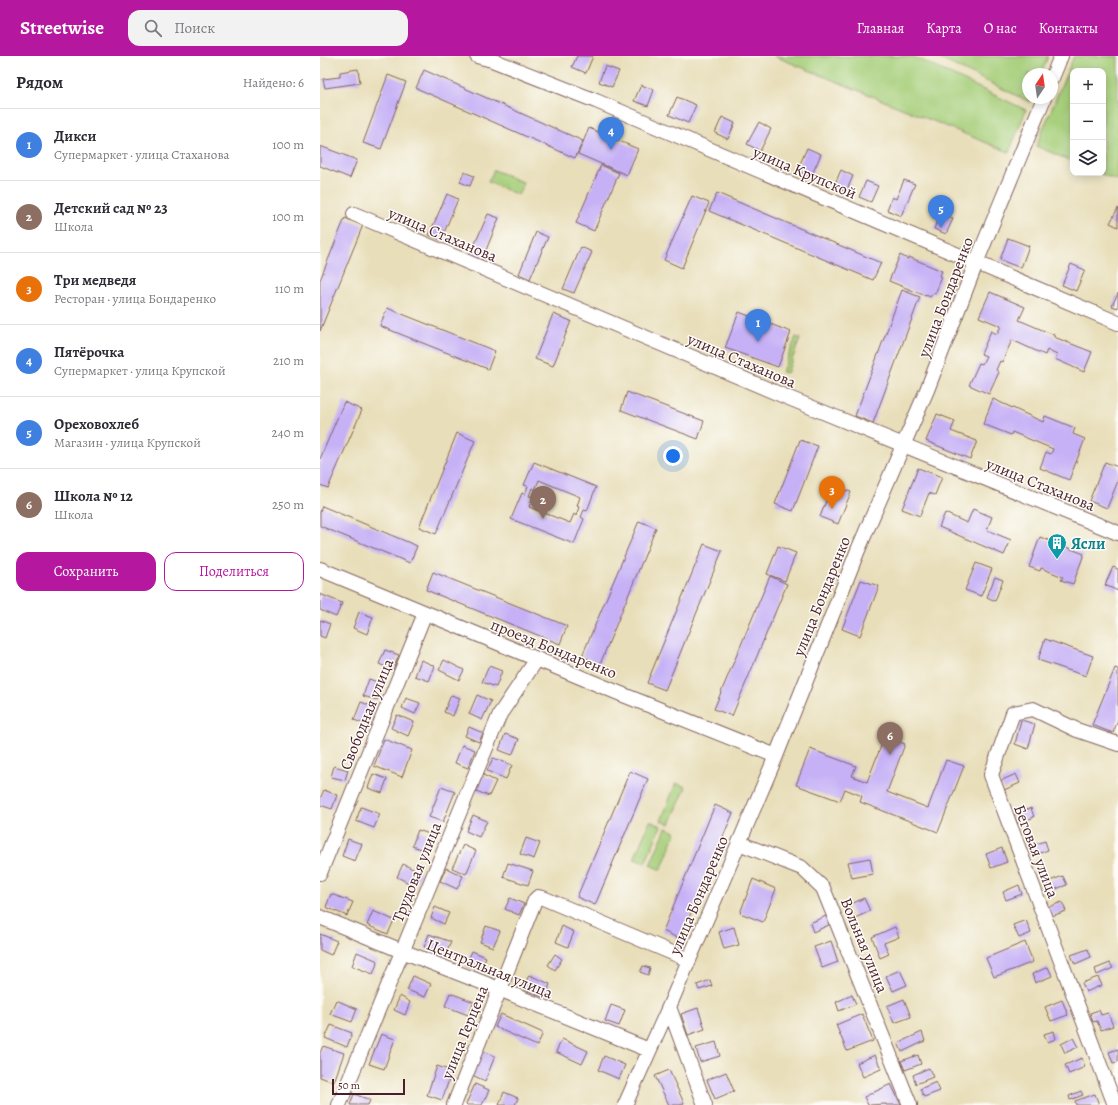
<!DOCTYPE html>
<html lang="ru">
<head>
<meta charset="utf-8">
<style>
	body { margin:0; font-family:Alegreya,serif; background:#f2f2f3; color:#2b2b33 }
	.controls { position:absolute; right:12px; top:12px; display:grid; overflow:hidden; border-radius:8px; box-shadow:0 2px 10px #0003 }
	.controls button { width:36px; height:36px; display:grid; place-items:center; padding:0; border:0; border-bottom:1px solid #e1e1e2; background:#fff; color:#2b2b33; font:20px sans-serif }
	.compass { position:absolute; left:702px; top:12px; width:36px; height:36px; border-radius:50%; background:#fff; box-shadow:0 2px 10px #0003; rotate:13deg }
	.scale { position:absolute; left:12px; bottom:10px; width:73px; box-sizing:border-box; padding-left:4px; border:2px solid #4a1f2b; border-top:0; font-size:11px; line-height:14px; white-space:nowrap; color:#4a1f2b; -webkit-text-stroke:3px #fdfcf7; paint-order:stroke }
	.you { position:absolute; left:353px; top:400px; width:14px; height:14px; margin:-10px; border:3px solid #fff; border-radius:50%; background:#1a73e8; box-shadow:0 0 0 6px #1a73e833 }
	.badge { display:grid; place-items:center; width:26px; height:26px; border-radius:50%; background:#b5179e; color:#fff; font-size:13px; font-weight:700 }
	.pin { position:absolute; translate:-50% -33px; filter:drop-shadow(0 1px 2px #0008) }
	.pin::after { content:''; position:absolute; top:21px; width:14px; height:12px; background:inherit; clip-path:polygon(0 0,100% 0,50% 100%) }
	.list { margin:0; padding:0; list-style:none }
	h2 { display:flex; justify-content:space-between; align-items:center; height:52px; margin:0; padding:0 16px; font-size:17px }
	h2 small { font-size:13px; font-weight:400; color:#7c7c81 }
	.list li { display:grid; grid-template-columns:26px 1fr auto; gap:12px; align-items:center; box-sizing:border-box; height:72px; padding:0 16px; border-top:1px solid #e1e1e2 }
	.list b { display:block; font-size:15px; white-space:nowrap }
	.list p { margin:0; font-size:13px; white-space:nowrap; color:#7c7c81 }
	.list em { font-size:13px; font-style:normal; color:#7c7c81 }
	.actions { display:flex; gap:8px; padding:12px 16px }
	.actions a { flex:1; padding:9px 0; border:1px solid #b5179e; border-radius:12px; text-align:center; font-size:14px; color:#b5179e }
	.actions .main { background:#b5179e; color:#fff }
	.icon { flex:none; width:22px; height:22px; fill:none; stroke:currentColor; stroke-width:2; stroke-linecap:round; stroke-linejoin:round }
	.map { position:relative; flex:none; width:798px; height:1049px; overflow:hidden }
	header { display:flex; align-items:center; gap:24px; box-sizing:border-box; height:56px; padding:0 20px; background:#b5179e; color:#fff }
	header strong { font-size:19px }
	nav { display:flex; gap:22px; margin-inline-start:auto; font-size:14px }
	.search { width:280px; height:36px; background:#f2f2f3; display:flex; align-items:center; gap:10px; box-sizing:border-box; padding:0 14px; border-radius:12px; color:#7c7c81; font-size:15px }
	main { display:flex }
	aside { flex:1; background:#fff }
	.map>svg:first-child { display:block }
	.green { fill:#a7cf7b; stroke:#787753 }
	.building { fill:#c6b1f6; fill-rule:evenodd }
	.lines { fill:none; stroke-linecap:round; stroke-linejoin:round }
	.minor-casing { stroke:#81625d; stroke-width:16 }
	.minor { stroke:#fff; stroke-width:14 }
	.labels { text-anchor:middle; stroke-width:3; stroke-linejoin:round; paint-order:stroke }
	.street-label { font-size:16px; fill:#4a1f2b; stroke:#fdfcf7 }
	.culture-label { font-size:16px; font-weight:bold; fill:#0d838f; stroke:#fdfcf7; text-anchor:start }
</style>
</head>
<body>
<header>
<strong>Streetwise</strong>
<div class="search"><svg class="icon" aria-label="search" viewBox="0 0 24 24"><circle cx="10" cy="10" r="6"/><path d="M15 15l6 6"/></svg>Поиск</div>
<nav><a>Главная</a><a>Карта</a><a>О нас</a><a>Контакты</a></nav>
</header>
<main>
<aside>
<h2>Рядом<small>Найдено: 6</small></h2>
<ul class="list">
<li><span class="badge" style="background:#3f7fe0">1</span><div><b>Дикси</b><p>Супермаркет · улица Стаханова</p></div><em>100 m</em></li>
<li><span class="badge" style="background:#8d6e63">2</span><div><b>Детский сад № 23</b><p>Школа</p></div><em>100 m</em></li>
<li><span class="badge" style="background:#e8710a">3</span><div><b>Три медведя</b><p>Ресторан · улица Бондаренко</p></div><em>110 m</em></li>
<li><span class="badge" style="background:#3f7fe0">4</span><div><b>Пятёрочка</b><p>Супермаркет · улица Крупской</p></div><em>210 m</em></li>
<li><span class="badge" style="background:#3f7fe0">5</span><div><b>Ореховохлеб</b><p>Магазин · улица Крупской</p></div><em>240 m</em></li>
<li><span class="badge" style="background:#8d6e63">6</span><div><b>Школа № 12</b><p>Школа</p></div><em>250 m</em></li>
</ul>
<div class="actions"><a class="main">Сохранить</a><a>Поделиться</a></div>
</aside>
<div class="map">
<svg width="798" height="1049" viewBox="0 0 798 1049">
	<rect width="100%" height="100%" fill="#fdfcf7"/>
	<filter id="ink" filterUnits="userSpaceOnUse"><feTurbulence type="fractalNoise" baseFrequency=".025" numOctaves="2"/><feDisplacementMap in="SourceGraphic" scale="8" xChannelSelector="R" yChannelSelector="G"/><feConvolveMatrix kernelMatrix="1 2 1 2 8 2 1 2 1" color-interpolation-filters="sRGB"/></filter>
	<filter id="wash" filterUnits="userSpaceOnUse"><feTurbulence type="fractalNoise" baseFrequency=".012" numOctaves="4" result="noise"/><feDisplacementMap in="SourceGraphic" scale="16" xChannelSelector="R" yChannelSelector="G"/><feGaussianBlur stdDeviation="0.9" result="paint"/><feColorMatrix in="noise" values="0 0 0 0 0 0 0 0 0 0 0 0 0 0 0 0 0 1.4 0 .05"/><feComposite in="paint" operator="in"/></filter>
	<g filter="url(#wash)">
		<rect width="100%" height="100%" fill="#e8deb9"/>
		<!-- green -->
		<path class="green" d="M454,0H592L706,54L689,96Z
			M614,0H728L721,18H708V42H712L710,46Z
			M754,0H798V125L779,117H783V15H753V106L716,90Z
			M174,114L204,127L198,139L168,126Z
			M476,281L480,283L467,317L462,316Z
			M356,727L366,731L350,768L341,765Z
			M330,765L341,770L325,807L314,803Z
			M346,772L356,776L341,814L330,809Z"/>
		<g id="blocks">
			<!-- building -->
			<path class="building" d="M257,0H273L266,17L252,11Z
				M285,10L299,15L292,31L279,26Z
				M38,13L40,27L5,32L3,23L20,21V16Z
				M104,14L263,85L255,102L96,32Z
				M68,19L86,26L61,93L43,87Z
				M321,29L334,34L328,50L314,45Z
				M357,41L376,49L368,67L349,59Z
				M402,61L415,67L408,83L395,77Z
				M439,66L451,73L440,95L427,88Z
				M269,72L318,93L307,119L258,98Z
				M0,90L37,104L30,122L0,110Z
				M487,92L501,98L491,121L477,115Z
				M281,109L299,117L274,175L256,167Z
				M521,114L533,120L526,136L514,130Z
				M144,116L154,120L150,130L140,126Z
				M584,124L595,128L581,160L567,154L572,141L576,143Z
				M546,125L558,130L551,146L539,141Z
				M397,137L561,207L553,224L389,155Z
				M127,138L138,143L121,184L109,179Z
				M372,140L389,147L362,212L344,204Z
				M798,152V171L790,167Z
				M620,157L633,163L626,178L614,173Z
				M168,158L179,162L162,204L150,199Z
				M25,162L43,169L0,275V224Z
				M216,176L228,181L210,223L199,218Z
				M688,182L709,190L701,212L680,204Z
				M261,191L272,196L254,237L243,233Z
				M580,199L588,203L589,201L622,215L620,220L622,221L615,238L613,237L610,241L606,239V240L569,225Z
				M751,208L765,214L756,235L742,229Z
				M582,234L600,241L553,367L535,360Z
				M670,236L705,251L699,264L734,279V281L772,296L764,316L735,303L737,299L727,294L725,299L692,284L682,306L680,305L676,314L679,316L669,338L649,329L659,307L662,308L666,300L661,298L671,275L677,278L681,270L659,261Z
				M798,237V252L792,250Z
				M67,252L175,295L168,313L60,270Z
				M419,256L471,276L458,311L405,292Z
				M233,258L251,265L233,310L215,303Z
				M307,336L384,365L378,383L301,354Z
				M673,343L723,366L725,360L755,372L753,378L765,383L749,424L720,412L726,396L731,398L733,393L692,376L691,379L663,368Z
				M24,346L42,354L8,432L0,429V403Z
				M617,358L635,365L631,375L657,385L650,403L606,385Z
				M137,377L155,385L116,478L99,471Z
				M480,384L498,390L473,455L455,448Z
				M214,406L276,431L267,455L264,454L261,461L264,463L254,488L191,463L202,437L205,438L208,430L204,429ZM219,424L260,441L257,450L259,451L256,460L254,458L250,467L209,451L213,441L209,440L212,432L215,434Z
				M785,406L798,411V425L787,452L769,445Z
				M598,412L622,421L615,439L609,437L600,460L582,453Z
				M512,429L531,436L518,468L500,461Z
				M2,450L97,490L90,507L0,470V456Z
				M653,453L672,461L667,474L691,484L684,499L619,471L625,457L647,467Z
				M319,465L336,472L280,608L262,600Z
				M720,481L764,498L753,528L741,524L743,521L721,512L720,515L709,511Z
				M384,488L402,495L345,634L327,627Z
				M458,490L476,497L465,525L447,518Z
				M656,507L672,513L661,540L645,534Z
				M793,511L798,513V535L785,529Z
				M113,516L247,570L240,588L106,534Z
				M450,520L467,528L412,660L394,653Z
				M675,521L683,524L675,545L667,541Z
				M541,524L559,530L540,580L522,573Z
				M0,538L22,547L16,561L0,554Z
				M39,556L53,561L47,578L33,572Z
				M0,564L10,568L5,582L0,580Z
				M725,583L773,600L766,620L718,604Z
				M65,594L79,599L73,614L59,608Z
				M101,604L115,610L109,625L95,620Z
				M124,604L144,614L139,624L119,614Z
				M169,610L182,615L176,631L162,626Z
				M795,612L798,613V664L793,677L772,669Z
				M49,623L63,628L57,644L43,640Z
				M131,639L140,642L133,660L124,656Z
				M157,639L171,645L162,664L149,658Z
				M86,642L100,647L95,658L82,652Z
				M41,646L54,651L48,669L34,664Z
				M77,659L94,666L88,680L71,672Z
				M701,664L715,668L708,693L695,688Z
				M149,671L163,677L159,686L145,680Z
				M185,678L199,683L192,699L179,694Z
				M565,680L585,688L567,736L608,752L626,704L644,710L618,776L540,746L542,740L525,733L520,745L476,729L490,693L536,710L532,720L547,726Z
				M64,683L92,694L82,721L54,710Z
				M142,689L155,694L148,712L135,707Z
				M173,702L192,709L186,723L167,715Z
				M14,710L28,714L25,724L11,721Z
				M310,715L328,723L275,849L257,841Z
				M53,718L67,723L62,737L48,732Z
				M696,718L700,727L684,734L680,725Z
				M163,719L176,725L169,740L156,735Z
				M121,731L135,736L123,766L109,761Z
				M4,734L17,739L12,753L0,749V743Z
				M395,749L413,757L360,883L343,875Z
				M41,751L60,758L54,772L36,765Z
				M711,752L714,761L698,768L694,759Z
				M153,759L167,765L159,781L146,775Z
				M98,774L112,779L106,795L92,790Z
				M206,782L220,787L214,803L200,798Z
				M28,783L42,788L35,805L22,800Z
				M725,785L728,794L712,800L708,791Z
				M143,789L156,795L146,818L132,812Z
				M682,792L687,806L671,812L666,798Z
				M550,802L553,818L532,822L528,806Z
				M188,807L213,815L208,829L183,821Z
				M83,808L101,817L95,830L77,821Z
				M126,812L143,820L137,833L120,825Z
				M743,820L747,829L730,835L727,826Z
				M433,823L456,833L443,866L420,857Z
				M699,829L702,838L686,844L683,836Z
				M11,838L33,846L27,860L6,851Z
				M190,842L204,848L199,859L185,853Z
				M544,842L550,855L535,862L529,849Z
				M742,846L746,855L729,861L726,852Z
				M115,851L129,857L124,868L111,862Z
				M53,855L74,864L68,878L47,869Z
				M506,860L509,869L493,876L490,867Z
				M706,864L711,877L699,882L693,869Z
				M166,870L180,875L173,891L160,886Z
				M242,870L254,876L248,891L236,886Z
				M414,871L419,889L404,893L399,876Z
				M575,871L579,881L564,887L569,898L560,902L552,881Z
				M0,878L17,885L11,899L0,894Z
				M109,878L131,886L125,900L104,891Z
				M511,885L518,906L502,912L494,891Z
				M705,886L713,906L674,921L666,902Z
				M768,893L771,901L755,908L751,899Z
				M152,895L166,901L160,914L146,909Z
				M37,896L58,905L53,918L32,910Z
				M235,898L242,903L235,914L228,909Z
				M790,907L793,912L777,919L775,913Z
				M323,910L330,912L328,919L320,916Z
				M728,911L732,920L715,927L712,918Z
				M580,914L587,929L573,935L566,920Z
				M209,919L230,928L225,942L203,933Z
				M93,920L111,928L105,941L87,934Z
				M778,921L782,929L766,936L762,927Z
				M390,924L392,930L379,934L377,929Z
				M130,937L154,946L148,959L125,950Z
				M532,939L536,948L519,955L516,946Z
				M80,940L90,946L85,959L74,954Z
				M584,943L591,961L574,967L567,950Z
				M16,944L37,953L32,966L10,958Z
				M742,944L748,959L731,965L725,951Z
				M291,949L305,954L299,970L285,965Z
				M378,952L385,973L368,979L361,958Z
				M779,954L781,959L788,957L793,970L781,974L777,965L773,966L770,957Z
				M181,958L223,977L217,990L175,971Z
				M542,958L553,985L527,995L516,969Z
				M11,969L32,977L27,991L5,982Z
				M734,975L736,983L727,986L724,978Z
				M602,976L605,985L582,996L578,987Z
				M61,978L75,983L64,1013L49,1008Z
				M753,982L758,991L745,997L741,988Z
				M242,983L268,995L262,1008L236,996Z
				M396,986L400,1000L380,1006L376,992Z
				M3,990L24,997L14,1026L0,1021V997Z
				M798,993V1006L793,1007L789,996Z
				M162,995L175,1000L165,1025L152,1019Z
				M555,999L561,1013L543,1021L537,1007Z
				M598,999L601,1008L585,1014L581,1005Z
				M284,1000L305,1009L299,1023L278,1014Z
				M762,1002L765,1011L749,1018L745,1009Z
				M117,1010L132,1015L122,1044L107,1039Z
				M609,1012L613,1021L596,1028L593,1019Z
				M349,1014L364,1047L360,1049H349L335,1020Z
				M406,1016L414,1035L395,1043L387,1024Z
				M616,1026L620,1035L604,1041L600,1033Z
				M155,1028L169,1034L162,1049H147L146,1048Z
				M571,1028L581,1049H566V1048L548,1049L544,1041Z
				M761,1035L763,1039L750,1044L749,1040Z
				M184,1036L198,1042L195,1049H179Z
				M34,1038L50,1044L48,1049H30Z
				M775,1038L779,1049H756L755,1045Z"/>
		</g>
	</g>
	<g filter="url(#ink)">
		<use href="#blocks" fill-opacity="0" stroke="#81625d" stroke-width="1"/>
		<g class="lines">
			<defs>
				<path id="minor" d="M157,0L172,4L276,45L798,267
					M732,22L741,0
					M34,158L464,340L798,477
					M0,513L301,638L456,700
					M419,787L482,812L503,832L590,1049
					M0,817L105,557
					M0,861L82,895L179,933L329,994
					M349,951L385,1049
					M19,1049L180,658L217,603
					M134,1049L215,844L218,841L223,842L369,904
					M305,1049L349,951L456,700L538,494L607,334L656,207L724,42
					M795,1049L671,719L693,657L713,653L757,674L798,688"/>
			</defs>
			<!-- minor casing -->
			<use href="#minor" class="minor-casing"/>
			<!-- minor -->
			<use href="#minor" class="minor"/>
		</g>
	</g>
	<!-- icons -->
	<defs>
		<symbol id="building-pin" viewBox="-11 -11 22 30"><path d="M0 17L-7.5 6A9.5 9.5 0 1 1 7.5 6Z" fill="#0f9aa8" stroke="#fdfcf7"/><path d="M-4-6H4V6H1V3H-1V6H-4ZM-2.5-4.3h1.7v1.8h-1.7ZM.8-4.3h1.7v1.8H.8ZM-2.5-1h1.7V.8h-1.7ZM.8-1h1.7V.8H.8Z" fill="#fff"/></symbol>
	</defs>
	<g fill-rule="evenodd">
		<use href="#building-pin" x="726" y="476" width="22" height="30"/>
	</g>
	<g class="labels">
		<!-- street labels -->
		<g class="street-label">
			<text transform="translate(485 116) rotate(23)" y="6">улица Крупской</text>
			<text transform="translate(123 178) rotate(23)" y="6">улица Стаханова</text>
			<text transform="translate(625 241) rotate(-69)" y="6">улица Бондаренко</text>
			<text transform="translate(422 304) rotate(23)" y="6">улица Стаханова</text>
			<text transform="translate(721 428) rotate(22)" y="6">улица Стаханова</text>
			<text transform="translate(501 540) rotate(-68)" y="6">улица Бондаренко</text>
			<text transform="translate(234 592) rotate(22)" y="6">проезд Бондаренко</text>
			<text transform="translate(46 658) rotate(-68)" y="6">Свободная улица</text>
			<text transform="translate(717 795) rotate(69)" y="6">Беговая улица</text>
			<text transform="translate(96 816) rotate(-68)" y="6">Трудовая улица</text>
			<text transform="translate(378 839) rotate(-67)" y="6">улица Бондаренко</text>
			<text transform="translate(545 889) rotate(68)" y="6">Вольная улица</text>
			<text transform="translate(170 912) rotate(22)" y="6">Центральная улица</text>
			<text transform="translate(144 976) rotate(-68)" y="6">улица Герцена</text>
		</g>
		<!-- culture labels -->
		<g class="culture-label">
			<text x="751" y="493">Ясли</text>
		</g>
	</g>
</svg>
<div class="controls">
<button>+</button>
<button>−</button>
<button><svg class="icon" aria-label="layers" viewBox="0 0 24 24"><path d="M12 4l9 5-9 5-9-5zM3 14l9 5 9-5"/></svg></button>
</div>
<svg class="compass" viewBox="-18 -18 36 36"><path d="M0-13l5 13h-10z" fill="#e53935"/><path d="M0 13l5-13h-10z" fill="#7c7c81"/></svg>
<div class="scale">50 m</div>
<div class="you"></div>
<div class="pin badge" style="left:438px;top:286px;background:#3f7fe0">1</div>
<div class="pin badge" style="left:223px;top:463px;background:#8d6e63">2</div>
<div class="pin badge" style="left:512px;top:453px;background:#e8710a">3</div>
<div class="pin badge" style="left:291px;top:94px;background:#3f7fe0">4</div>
<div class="pin badge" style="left:621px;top:172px;background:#3f7fe0">5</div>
<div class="pin badge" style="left:570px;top:699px;background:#8d6e63">6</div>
</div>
</main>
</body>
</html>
